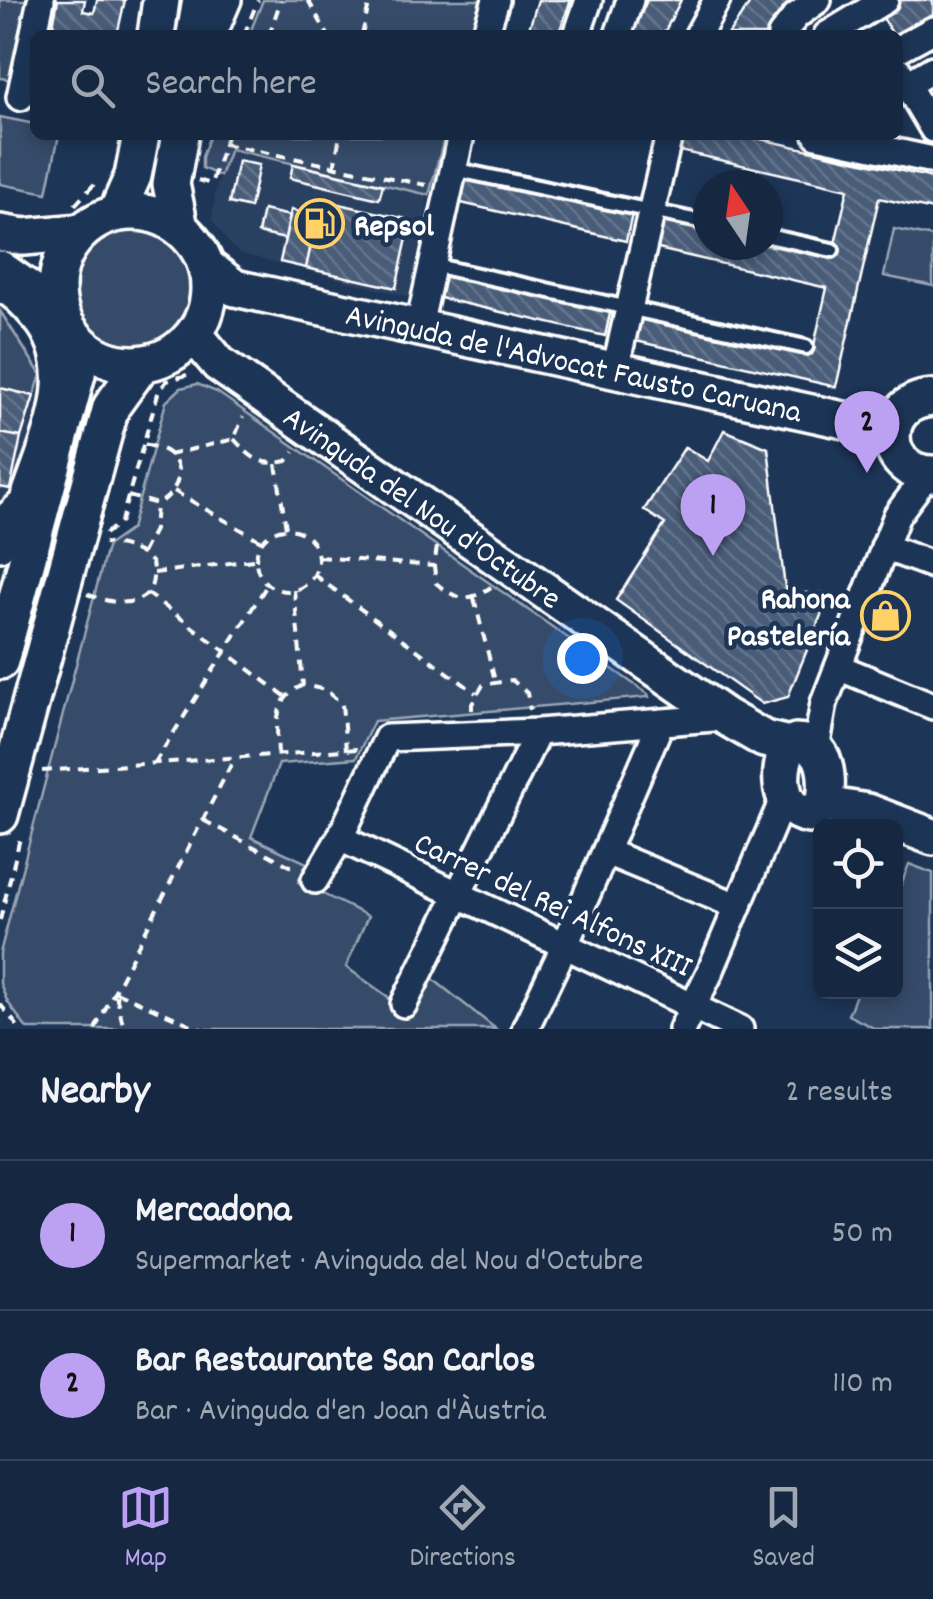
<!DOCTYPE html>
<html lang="en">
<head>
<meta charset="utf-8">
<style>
	body { margin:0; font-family:Dekko,sans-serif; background:#23344c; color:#f1f3f6 }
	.controls { position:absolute; right:30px; bottom:30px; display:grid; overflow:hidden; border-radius:15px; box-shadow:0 5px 15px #0003 }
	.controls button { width:90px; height:90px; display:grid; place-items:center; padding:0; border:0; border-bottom:2px solid #35445a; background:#162841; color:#f1f3f6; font:50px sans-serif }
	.compass { position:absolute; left:693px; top:170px; width:90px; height:90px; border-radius:50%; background:#162841; box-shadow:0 5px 15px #0003; rotate:347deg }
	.you { position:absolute; left:582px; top:658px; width:35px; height:35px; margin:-25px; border:8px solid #fff; border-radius:50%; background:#1a73e8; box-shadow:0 0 0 15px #1a73e833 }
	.badge { display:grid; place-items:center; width:65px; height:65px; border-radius:50%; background:#bca0f2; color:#111; font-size:32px; font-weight:700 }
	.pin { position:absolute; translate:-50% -82px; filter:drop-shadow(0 2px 5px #0008) }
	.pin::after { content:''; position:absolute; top:52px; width:35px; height:30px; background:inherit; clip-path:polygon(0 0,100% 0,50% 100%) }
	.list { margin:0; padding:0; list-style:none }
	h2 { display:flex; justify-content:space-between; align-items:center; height:130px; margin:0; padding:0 40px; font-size:42px }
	h2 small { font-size:32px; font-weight:400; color:#9ea6b1 }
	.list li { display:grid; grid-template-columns:65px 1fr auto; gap:30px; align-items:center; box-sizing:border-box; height:150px; padding:0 40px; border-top:2px solid #35445a }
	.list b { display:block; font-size:38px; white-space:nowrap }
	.list p { margin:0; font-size:32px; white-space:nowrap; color:#9ea6b1 }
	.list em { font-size:32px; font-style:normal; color:#9ea6b1 }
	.icon { flex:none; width:55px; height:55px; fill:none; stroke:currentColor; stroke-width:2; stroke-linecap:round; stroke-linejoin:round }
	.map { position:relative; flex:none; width:933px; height:1029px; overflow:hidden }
	.search { position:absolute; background:#162841; box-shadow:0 5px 15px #0003; left:30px; right:30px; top:30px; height:110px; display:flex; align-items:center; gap:25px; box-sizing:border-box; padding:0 35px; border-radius:15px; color:#9ea6b1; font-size:38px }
	.sheet { height:430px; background:#162841 }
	nav { display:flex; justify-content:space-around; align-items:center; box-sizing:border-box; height:140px; border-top:2px solid #35445a; background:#162841; font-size:28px; color:#9ea6b1 }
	nav a { display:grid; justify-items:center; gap:5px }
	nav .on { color:#bca0f2 }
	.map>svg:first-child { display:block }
	.built { fill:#2a4161 }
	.green { fill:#364b69; stroke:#9aa5b4; stroke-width:2.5 }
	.building { fill:url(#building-back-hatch); stroke:#fff; stroke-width:2.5 }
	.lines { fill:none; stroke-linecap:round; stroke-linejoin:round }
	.lane-casing { stroke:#fff; stroke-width:20 }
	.street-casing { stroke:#fff; stroke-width:32 }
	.secondary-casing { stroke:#fff; stroke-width:42 }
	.path { stroke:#fff; stroke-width:4; stroke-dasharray:10 8; stroke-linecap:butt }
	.lane { stroke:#1d3557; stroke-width:12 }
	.street { stroke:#1d3557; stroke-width:25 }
	.secondary { stroke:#1d3557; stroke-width:35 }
	.labels { text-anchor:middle; stroke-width:9; stroke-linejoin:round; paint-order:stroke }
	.poi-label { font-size:32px; font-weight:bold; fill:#fff; stroke:#1d3557; text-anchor:start }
	.street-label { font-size:32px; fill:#fff; stroke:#1d3557 }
</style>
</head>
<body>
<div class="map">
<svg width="933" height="1029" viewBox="0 0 933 1029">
	<defs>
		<pattern id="building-back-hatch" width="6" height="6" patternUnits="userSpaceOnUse" patternTransform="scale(2.5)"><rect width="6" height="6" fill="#4a5d79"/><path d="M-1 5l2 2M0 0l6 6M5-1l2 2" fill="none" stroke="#65758d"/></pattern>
	</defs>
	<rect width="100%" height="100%" fill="#1d3557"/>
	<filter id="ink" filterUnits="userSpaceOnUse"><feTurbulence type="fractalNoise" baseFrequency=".01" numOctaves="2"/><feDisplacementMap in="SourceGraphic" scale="20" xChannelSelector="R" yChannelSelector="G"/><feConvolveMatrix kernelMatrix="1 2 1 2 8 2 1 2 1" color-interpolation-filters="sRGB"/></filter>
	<g filter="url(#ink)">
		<!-- built -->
		<path class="built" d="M229,149L429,195L409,297L239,253L230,245L212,219L216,189Z
			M0,306L45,377L12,501L0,498Z"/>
		<!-- green -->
		<path class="green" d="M0,0H31L12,80L0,78Z
			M263,0H480L471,35H249Z
			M0,117L35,124V135H59L47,193L0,184Z
			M210,135H445L429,195L230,149L220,176L202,168V157Z
			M67 289a62 62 0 1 1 124 0a62 62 0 1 1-124 0Z
			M894,229L933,237V286L884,276Z
			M0,311L41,375L34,396L0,388Z
			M197,384L217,392L648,694L649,697L374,721L356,758L279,764L251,837L307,863L298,882L368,916L346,967L387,996L405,1018L429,976L496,1029H27L7,1001L0,983V953L105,555L108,545L131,529L166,402L181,388Z
			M909,864L933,873V1029H876L848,1015L857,992H896V898Z"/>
		<!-- building -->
		<path class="building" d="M58,0H85L83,11L94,13L97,0H125L117,35H91V32L79,29L78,35H51Z
			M538,0H571L558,35H527Z
			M647,0H681L663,35H632Z
			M752,0H795L764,35H728Z
			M898,0H933V14L893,35L879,11Z
			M684,135H743L933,178V210L879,198L836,387L636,341L642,315L812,354L827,288L654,248L661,217L708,228V245H768V242L832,256L848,189L680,151Z
			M238,161L259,165L250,208L229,203Z
			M293,164L383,185L379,199L290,178Z
			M463,176L632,214L626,241L457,202Z
			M321,200L411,220L396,288L306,268Z
			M263,210L290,216L285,239L258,233Z
			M291,210L317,216L306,268L280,262Z
			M442,271L611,309L605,336L436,297Z
			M0,388L34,396L21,437L0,433Z
			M724,430L768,448L785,588L790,593H830L788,697L762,704L616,600L665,524L644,510L685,447L708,461Z
			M0,433L21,437L10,489L0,487Z"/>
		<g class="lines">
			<defs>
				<path id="lane" d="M453,169L708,223
					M768,236L832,250
					M432,265L806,347"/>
				<path id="street" d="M213,35L228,0
					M485,35L496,0
					M577,35L589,0
					M618,35L630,0
					M698,35L717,0
					M781,35L796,16L818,0
					M827,35L885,0
					M898,49L933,30
					M898,70L933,129
					M906,85L933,69
					M20,97L41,0
					M817,135L933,160
					M0,289C15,295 24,307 35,319C81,372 41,444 23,501
					M419,326L461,135
					M615,370L669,135
					M884,547L933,565
					M0,548L9,514L33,493
					M838,667L933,706
					M816,749L824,703L897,515L927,475
					M340,838L740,1029
					M606,852L737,906
					M315,880L340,838L387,738L538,732L726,717
					M404,1004L538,732
					M525,1029L565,945L661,722
					M682,1029L710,972L784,797"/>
				<g id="secondary">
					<path d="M156,35L161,0"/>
					<path d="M195,35L201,0"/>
					<circle cx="133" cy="288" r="76"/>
					<path d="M117,212L133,176L141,135"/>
					<path d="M180,228L171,184L180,135"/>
					<path d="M0,233L24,237L81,232"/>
					<path id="s1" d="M207,267L235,288L853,422L892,441"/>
					<path d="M0,269L60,311"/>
					<path id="s2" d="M194,334L219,364L726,717L764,739L789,745"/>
					<path d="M933,398C877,401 880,474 933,474"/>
					<path d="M0,661L77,374L81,344"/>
					<path d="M796,742C828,742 829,781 824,805L809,815C776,810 778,770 789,745Z"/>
					<path d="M824,805L868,812L933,837"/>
					<path d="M0,815L111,407L142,364"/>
				</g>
			</defs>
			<!-- lane casing -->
			<use href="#lane" class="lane-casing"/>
			<!-- street casing -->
			<use href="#street" class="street-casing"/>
			<!-- secondary casing -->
			<use href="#secondary" class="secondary-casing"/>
			<!-- path -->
			<path class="path" d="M308,0L328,35
				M244,35L258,0
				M269,35L281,0
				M362,35L370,0
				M224,144L426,185
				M334,168L340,135
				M198,180L211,184L227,135
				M75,205L99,179
				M234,439C251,458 261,467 287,461L294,452
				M169,455L234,439L243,417
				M276,464L286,528
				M174,491L261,541
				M128,496L157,504C177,495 188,467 167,452C161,448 151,446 144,444
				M256 560a31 31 0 1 1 62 0a31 31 0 1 1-62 0Z
				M105,534L121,521L159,390L167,381L193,373
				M437,547L434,566L436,583C456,600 468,603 491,587
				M142,553L154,530L156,506
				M319,557L434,566
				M154,573L253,560
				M314,575L476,693
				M294,590L303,685
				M147,593L285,696
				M87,594C117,607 161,610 152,563C139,548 123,546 104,543
				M474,598L495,681
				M472,710V704L483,685L512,680L527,693L530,710
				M278,755C277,725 272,700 303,685L326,690L342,704L346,750
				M154,764L267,585
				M42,771L357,749
				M203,820L296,869
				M0,920L21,834
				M116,992L201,1029
				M116,995L124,1029
				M0,1004L20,1029
				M95,1029L234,759"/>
			<!-- lane -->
			<use href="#lane" class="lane"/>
			<!-- street -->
			<use href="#street" class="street"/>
			<!-- secondary -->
			<use href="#secondary" class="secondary"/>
		</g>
	</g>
	<!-- icons -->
	<defs>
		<symbol id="fuel-ring" viewBox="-11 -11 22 22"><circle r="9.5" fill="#1d3557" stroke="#ffd166" stroke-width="1.5"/><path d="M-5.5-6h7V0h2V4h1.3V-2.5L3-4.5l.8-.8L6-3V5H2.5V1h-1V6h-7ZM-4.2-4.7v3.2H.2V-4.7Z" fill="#ffd166"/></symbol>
		<symbol id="shop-ring" viewBox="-11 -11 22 22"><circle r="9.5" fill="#1d3557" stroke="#ffd166" stroke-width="1.5"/><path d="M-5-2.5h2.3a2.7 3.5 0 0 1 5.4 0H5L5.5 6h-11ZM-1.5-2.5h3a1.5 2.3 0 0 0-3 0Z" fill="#ffd166"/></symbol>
	</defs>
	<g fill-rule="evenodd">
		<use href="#fuel-ring" x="292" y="196" width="55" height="55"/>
		<use href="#shop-ring" x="858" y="588" width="55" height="55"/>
	</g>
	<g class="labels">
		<!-- poi labels -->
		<g class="poi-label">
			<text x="354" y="235">Repsol</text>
			<text x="850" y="608" text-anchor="end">Rahona<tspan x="850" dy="37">Pastelería</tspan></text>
		</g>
		<!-- street labels -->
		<g class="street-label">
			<text dy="11" stroke="none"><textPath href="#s1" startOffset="382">Avinguda de l'Advocat Fausto Caruana</textPath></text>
			<text dy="11" stroke="none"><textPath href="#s2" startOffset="288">Avinguda del Nou d'Octubre</textPath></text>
			<text transform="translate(554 903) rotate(25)" y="11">Carrer del Rei Alfons XIII</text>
		</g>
	</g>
</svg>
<div class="controls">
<button><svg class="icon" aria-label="locate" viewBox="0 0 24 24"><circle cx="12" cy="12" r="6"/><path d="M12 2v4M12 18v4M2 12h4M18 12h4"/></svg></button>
<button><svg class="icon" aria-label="layers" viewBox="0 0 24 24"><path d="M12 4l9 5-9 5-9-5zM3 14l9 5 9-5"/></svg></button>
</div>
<svg class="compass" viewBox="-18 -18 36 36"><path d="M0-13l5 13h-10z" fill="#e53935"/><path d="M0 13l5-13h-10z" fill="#9ea6b1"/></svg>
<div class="you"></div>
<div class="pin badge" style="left:713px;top:556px">1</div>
<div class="pin badge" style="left:867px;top:473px">2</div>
<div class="search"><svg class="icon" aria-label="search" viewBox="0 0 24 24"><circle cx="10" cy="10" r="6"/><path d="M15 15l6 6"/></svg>Search here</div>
</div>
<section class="sheet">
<h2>Nearby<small>2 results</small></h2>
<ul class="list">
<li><span class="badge">1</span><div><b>Mercadona</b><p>Supermarket · Avinguda del Nou d'Octubre</p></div><em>50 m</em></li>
<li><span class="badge">2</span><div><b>Bar Restaurante San Carlos</b><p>Bar · Avinguda d'en Joan d'Àustria</p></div><em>110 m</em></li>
</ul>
</section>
<nav>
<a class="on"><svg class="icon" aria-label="map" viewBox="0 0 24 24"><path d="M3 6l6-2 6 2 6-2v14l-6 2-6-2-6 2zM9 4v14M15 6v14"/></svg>Map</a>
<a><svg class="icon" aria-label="directions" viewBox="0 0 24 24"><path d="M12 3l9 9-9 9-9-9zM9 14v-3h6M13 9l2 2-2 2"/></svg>Directions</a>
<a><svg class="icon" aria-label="saved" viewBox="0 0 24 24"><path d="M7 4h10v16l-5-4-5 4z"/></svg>Saved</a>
</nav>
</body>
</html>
